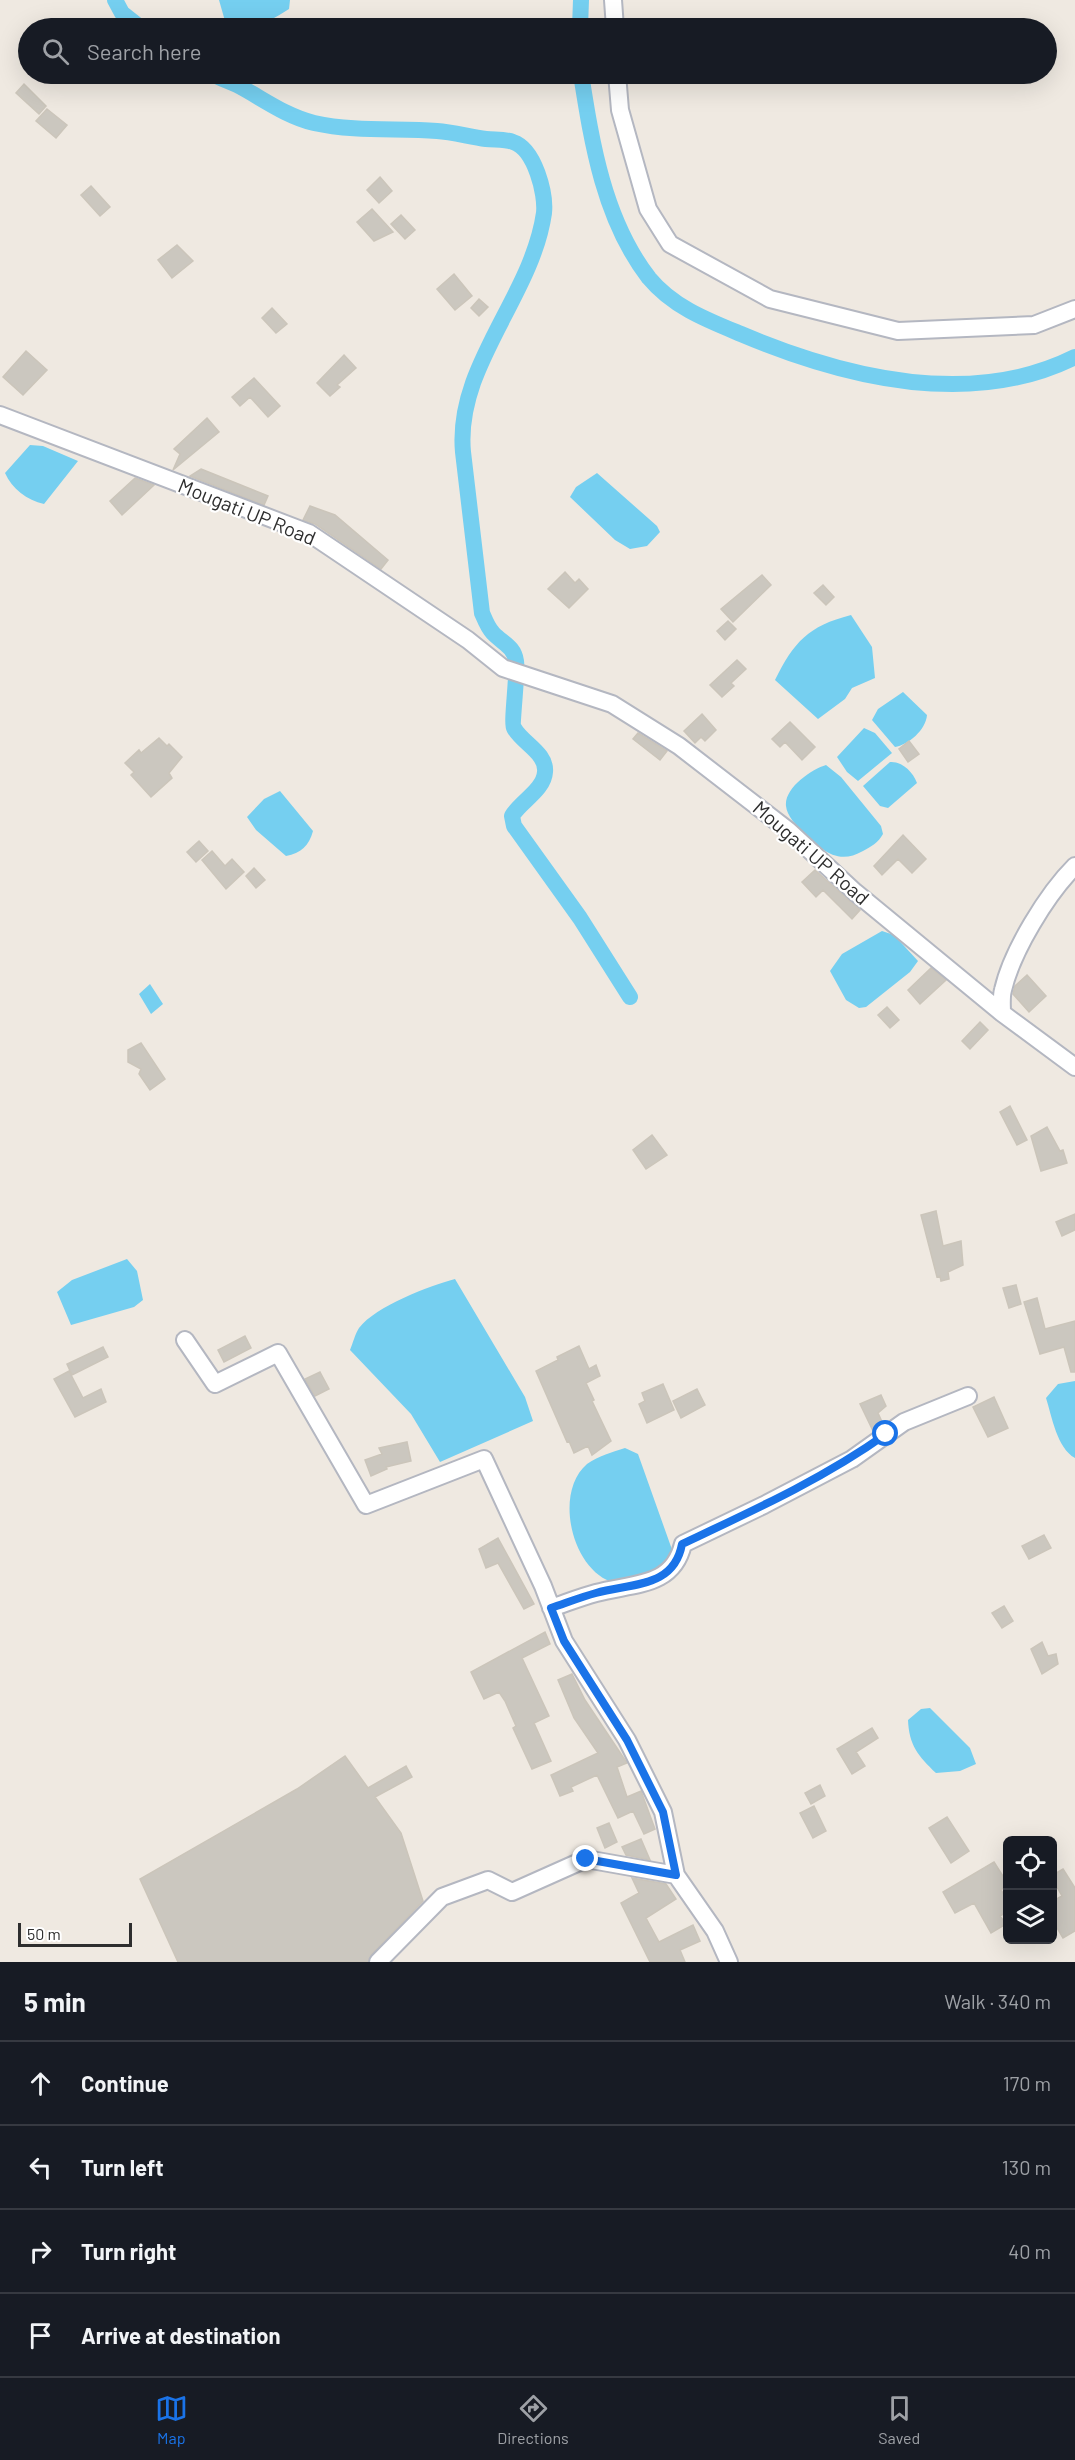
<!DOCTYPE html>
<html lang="en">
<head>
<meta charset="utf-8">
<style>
	body { margin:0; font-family:Barlow,sans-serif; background:#242831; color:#f1f3f6 }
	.controls { position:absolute; right:18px; bottom:18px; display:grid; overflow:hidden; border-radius:9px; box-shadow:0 6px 24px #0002 }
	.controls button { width:54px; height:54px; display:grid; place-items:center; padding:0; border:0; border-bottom:2px solid #363941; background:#171b24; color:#f1f3f6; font:30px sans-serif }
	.scale { position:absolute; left:18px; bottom:15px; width:114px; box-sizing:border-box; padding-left:6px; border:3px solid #2e2e2e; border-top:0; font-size:16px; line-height:21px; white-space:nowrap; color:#2e2e2e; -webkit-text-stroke:4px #fff; paint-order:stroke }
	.stop { position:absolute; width:18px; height:18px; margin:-14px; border:4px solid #1a73e8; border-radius:50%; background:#fff }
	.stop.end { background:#1a73e8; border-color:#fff; box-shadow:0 2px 6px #0008 }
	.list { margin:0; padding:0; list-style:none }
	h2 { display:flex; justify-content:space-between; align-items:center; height:78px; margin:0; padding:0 24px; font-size:26px }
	h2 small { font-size:20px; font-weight:400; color:#9ea1a6 }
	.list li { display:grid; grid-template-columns:39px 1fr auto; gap:18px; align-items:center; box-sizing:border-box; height:84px; padding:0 24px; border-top:2px solid #363941 }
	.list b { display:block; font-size:22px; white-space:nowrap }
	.list em { font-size:20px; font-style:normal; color:#9ea1a6 }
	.icon { flex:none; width:33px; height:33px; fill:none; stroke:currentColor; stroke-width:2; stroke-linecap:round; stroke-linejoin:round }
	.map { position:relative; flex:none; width:1075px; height:1962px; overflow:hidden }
	.search { position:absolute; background:#171b24; box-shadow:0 6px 24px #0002; left:18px; right:18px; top:18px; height:66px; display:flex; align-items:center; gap:15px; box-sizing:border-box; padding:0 21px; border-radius:33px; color:#9ea1a6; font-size:22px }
	.sheet { height:414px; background:#171b24 }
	nav { display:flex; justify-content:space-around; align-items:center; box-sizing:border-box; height:84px; border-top:2px solid #363941; background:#171b24; font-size:16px; color:#9ea1a6 }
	nav a { display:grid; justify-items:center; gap:3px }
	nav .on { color:#1a73e8 }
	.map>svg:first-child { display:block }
	.water { fill:#75cff0 }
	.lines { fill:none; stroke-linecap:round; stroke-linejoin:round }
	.canal { stroke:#75cff0; stroke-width:16 }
	.building { fill:#cbc7bf; stroke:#cbc5ba; stroke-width:1.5 }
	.minor-casing { stroke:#b4b7c1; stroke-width:20 }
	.minor { stroke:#fff; stroke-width:16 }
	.route { stroke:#1a73e8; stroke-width:8 }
	.labels { text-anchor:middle; stroke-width:4.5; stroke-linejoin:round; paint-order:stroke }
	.street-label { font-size:20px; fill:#2e2e2e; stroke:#fff }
</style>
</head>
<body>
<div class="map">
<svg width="1075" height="1962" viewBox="0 0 1075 1962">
	<rect width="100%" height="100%" fill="#efe9e1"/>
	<!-- water -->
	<path class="water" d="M219,0H290L289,9C264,25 254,30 225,21Z
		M30,445L43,446L78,461L44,504C27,500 12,489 5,473Z
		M597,473L657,526L660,532L647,546L630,549L615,540L570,497L576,487Z
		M851,615L872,647L875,678L852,688L845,699L818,719L775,680C794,642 808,626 851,615Z
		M903,692L927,715C926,730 908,745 895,747L872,720L878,709Z
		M864,728L875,733L892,753L858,781L847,772L837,757Z
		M890,762C902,761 913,772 917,783L888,808L880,806L863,786Z
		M826,765L841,777L881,826L883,834C878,843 872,846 863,851C837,866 821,849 803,832C796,825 787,816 786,806C784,788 812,769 826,765Z
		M280,791L313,831C309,846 301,853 286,856L256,830L247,817L264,799Z
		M882,931L894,935L918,961L910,972L866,1007L859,1008L846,1000L830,971L842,954Z
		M150,984L163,1004L151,1014L139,994Z
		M127,1259L137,1271L143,1300L134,1307L71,1325L57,1292L72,1280Z
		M455,1279L525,1397L533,1421L440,1462L411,1414L350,1350C353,1343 355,1334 359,1328C376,1306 429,1286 455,1279Z
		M1075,1381V1458C1057,1448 1052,1417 1046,1398L1058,1384Z
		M625,1448L638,1454L675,1558C668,1570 659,1572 646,1578C640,1580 635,1583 629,1585C625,1586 620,1584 615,1583C572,1572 553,1493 587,1464C598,1456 613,1452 625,1448Z
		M930,1708L970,1748L976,1764L960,1771L936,1773C918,1756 909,1745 908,1720L921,1709Z"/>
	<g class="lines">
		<!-- canal -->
		<path class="canal" d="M115,0L122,13L141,28
			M580,28L581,0
			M212,74C220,78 228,81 237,85C262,98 285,116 314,123C355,132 396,128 437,131C453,132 470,137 486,139C495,140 505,139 513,142C535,149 546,194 544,213C532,297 455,366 463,452L482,613C485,620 488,628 493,633C502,643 514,646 516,661C518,674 511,723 514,728C522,743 547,753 545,772C544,790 520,802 512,816L514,826L580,918L630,997
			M581,74C592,144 604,220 649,278C673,307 707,320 741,334C843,377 971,409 1075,357"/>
	</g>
	<!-- building -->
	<path class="building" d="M24,84L46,106L39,114L16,93Z
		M47,109L67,125L56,138L36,121Z
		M380,177L392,191L379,203L367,190Z
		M91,186L110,207L100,216L81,195Z
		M372,209L393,232L374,241L357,222Z
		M401,215L415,230L405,239L391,224Z
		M177,245L193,261L172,278L158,260Z
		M454,274L472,296L455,310L437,289Z
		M479,299L488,307L479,316L471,308Z
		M272,308L287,324L276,333L262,318Z
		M26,351L47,370L23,395L3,377Z
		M344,355L356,368L337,385L340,387L330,396L317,383Z
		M254,378L280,406L268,417L250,397L240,406L232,397Z
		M207,418L219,432L173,470L180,454L174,449Z
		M201,469L268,496L264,505L190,476Z
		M135,478L154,485L122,515L110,501Z
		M310,506L335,515L388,560L381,569L315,524L303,520Z
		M565,572L575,583L579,579L588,589L569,608L548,589Z
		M762,575L771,585L733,622L721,609Z
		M823,585L834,597L826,605L814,593Z
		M728,621L736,629L725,640L717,631Z
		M737,660L746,669L731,683L734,686L722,697L710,685Z
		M702,714L716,730L705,741L701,737L695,743L684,731Z
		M790,722L815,747L802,760L785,742L780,747L772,739Z
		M638,733L667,751L660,760L633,739Z
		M159,738L167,746L169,744L182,757L169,773L172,778L151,797L131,775L134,772L125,763L139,750L141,753Z
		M909,741L919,754L908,762L899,749Z
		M903,835L926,859L912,873L898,859L882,875L874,866Z
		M199,841L208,851L196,862L187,852Z
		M212,851L225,866L232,859L244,872L226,889L202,860Z
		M254,868L265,880L256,888L246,876Z
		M815,870L860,910L852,919L823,890L816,897L802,882Z
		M931,968L946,980L920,1004L908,990Z
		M1027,975L1046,996L1029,1012L1013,994L1015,986Z
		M887,1007L899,1020L890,1028L878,1015Z
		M980,1022L988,1030L970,1049L962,1041Z
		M141,1043L165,1079L150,1090L139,1074L141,1069L128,1062V1050Z
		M1010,1106L1027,1140L1017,1145L1000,1112Z
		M1047,1127L1060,1151L1063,1150L1067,1163L1041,1171L1031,1136Z
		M652,1135L667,1155L646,1169L633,1150Z
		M936,1211L943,1246L961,1241L963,1265L948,1272L949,1279L941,1281L940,1276L937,1277L921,1215Z
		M1075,1214V1230L1062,1236L1056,1222Z
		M1016,1285L1021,1304L1009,1308L1003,1288Z
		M1037,1298L1045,1329L1075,1321V1372H1071L1064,1347L1040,1354L1024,1302Z
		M245,1336L251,1348L224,1362L218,1350Z
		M579,1346L589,1369L596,1365L600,1376L586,1383L594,1400L592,1401L611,1441L592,1455L588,1446L574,1453L569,1441L567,1442L536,1371L558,1360L557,1357Z
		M103,1347L108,1357L72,1375L67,1364Z
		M69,1371L83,1398L101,1389L106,1402L75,1417L54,1379Z
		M320,1372L329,1389L315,1396L305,1379Z
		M663,1384L674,1410L647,1423L639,1404L645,1401L642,1393Z
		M697,1389L705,1405L681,1418L673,1401Z
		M881,1395L886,1406L878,1413L883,1424L873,1431L860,1404Z
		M994,1397L1008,1428L988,1437L973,1407Z
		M407,1442L411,1461L386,1467L387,1469L371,1476L365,1460L382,1454L379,1448Z
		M1044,1535L1051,1548L1029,1559L1022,1546Z
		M498,1538L534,1604L524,1609L498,1563L486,1568L479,1549Z
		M1004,1606L1013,1621L1002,1628L992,1613Z
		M545,1632L550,1644L522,1658L549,1716L534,1723L551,1761L532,1769L513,1728L516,1726L505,1701L499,1692L484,1699L471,1672Z
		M1042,1642L1048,1656L1056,1654L1058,1664L1042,1674L1031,1649Z
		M572,1674L585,1700L627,1763L617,1767L627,1797L641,1791L655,1829L644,1834L633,1811L618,1818L597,1775L571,1787L573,1791L560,1796L551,1775L598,1753L574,1718L558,1680Z
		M872,1728L878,1738L856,1752L865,1766L852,1774L837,1749Z
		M345,1756L368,1788L406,1766L412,1777L375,1797L401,1833L423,1901L371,1955L368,1962H178L140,1879L297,1789Z
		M820,1785L825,1796L811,1804L805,1793Z
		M814,1806L826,1831L813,1838L800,1813Z
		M947,1817L969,1851L951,1863L929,1828Z
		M609,1823L617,1842L605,1848L597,1828Z
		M641,1839L650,1860L626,1855L622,1847Z
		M994,1862L1008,1884L1001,1890L1008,1901V1911L1000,1916L1006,1924L991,1933L974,1903L955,1913L943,1892Z
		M1063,1869L1075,1888V1931L1063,1938L1053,1921V1901L1062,1896L1053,1880V1875Z
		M632,1878L666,1884L676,1899L646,1918L659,1942L693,1925L700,1941L680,1950L685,1962H650L621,1903L639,1893Z"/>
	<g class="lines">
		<defs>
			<path id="minor" d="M613,0L615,28
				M617,74L620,110L648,209L670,244L770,299L898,331L1034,325L1075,309
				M0,415L309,533L468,640L503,668L612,704L679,746L789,831L855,892L1002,1013L1075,1067
				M1002,1013C1002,1006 1001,997 1003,990C1012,951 1047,894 1075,866
				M185,1340L215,1384L278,1353L366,1505L484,1459L543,1586L564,1641L627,1740L663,1812L676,1875L715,1931L729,1962
				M551,1608C566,1603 581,1597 596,1593C632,1583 673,1588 683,1544L764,1505L852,1459L904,1422L968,1396
				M378,1962L442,1897L488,1880L512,1892L586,1859L676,1875"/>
		</defs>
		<!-- minor casing -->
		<use href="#minor" class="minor-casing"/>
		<!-- minor -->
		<use href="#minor" class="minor"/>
	</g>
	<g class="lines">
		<!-- route -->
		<path class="route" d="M586,1859L676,1875L663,1812L627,1740L564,1641L551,1608C566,1603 581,1597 596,1593C632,1583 674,1588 682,1544C752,1511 823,1479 886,1434"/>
	</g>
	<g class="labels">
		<!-- street labels -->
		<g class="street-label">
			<text transform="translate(247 512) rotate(22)" y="7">Mougati UP Road</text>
			<text transform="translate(811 853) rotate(41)" y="7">Mougati UP Road</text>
		</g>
	</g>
</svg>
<div class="controls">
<button><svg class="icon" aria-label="locate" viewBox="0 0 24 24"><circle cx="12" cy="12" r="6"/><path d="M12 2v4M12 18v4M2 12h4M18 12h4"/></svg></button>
<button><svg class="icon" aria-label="layers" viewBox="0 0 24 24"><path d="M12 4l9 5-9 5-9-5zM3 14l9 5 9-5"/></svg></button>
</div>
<div class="scale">50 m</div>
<div class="stop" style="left:886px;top:1434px"></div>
<div class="stop end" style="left:586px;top:1859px"></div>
<div class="search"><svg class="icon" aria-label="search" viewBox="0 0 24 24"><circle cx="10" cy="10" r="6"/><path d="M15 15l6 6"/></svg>Search here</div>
</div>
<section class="sheet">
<h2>5 min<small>Walk · 340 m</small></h2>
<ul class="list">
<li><svg class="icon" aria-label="ahead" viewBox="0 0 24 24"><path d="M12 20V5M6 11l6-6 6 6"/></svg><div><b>Continue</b></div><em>170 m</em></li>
<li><svg class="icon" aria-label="left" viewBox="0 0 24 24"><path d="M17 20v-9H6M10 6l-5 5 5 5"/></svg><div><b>Turn left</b></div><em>130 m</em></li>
<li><svg class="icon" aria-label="right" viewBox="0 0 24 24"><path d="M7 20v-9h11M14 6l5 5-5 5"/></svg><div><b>Turn right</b></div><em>40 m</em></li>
<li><svg class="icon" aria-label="arrive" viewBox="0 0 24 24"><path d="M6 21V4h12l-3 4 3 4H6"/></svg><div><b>Arrive at destination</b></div></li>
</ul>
</section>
<nav>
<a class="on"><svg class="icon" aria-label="map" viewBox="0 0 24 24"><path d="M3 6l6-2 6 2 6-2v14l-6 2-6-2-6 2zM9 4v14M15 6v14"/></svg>Map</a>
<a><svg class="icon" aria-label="directions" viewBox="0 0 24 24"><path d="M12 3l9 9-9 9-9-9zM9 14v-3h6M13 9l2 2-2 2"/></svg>Directions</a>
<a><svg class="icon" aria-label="saved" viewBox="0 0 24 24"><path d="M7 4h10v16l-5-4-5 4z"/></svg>Saved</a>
</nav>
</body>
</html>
